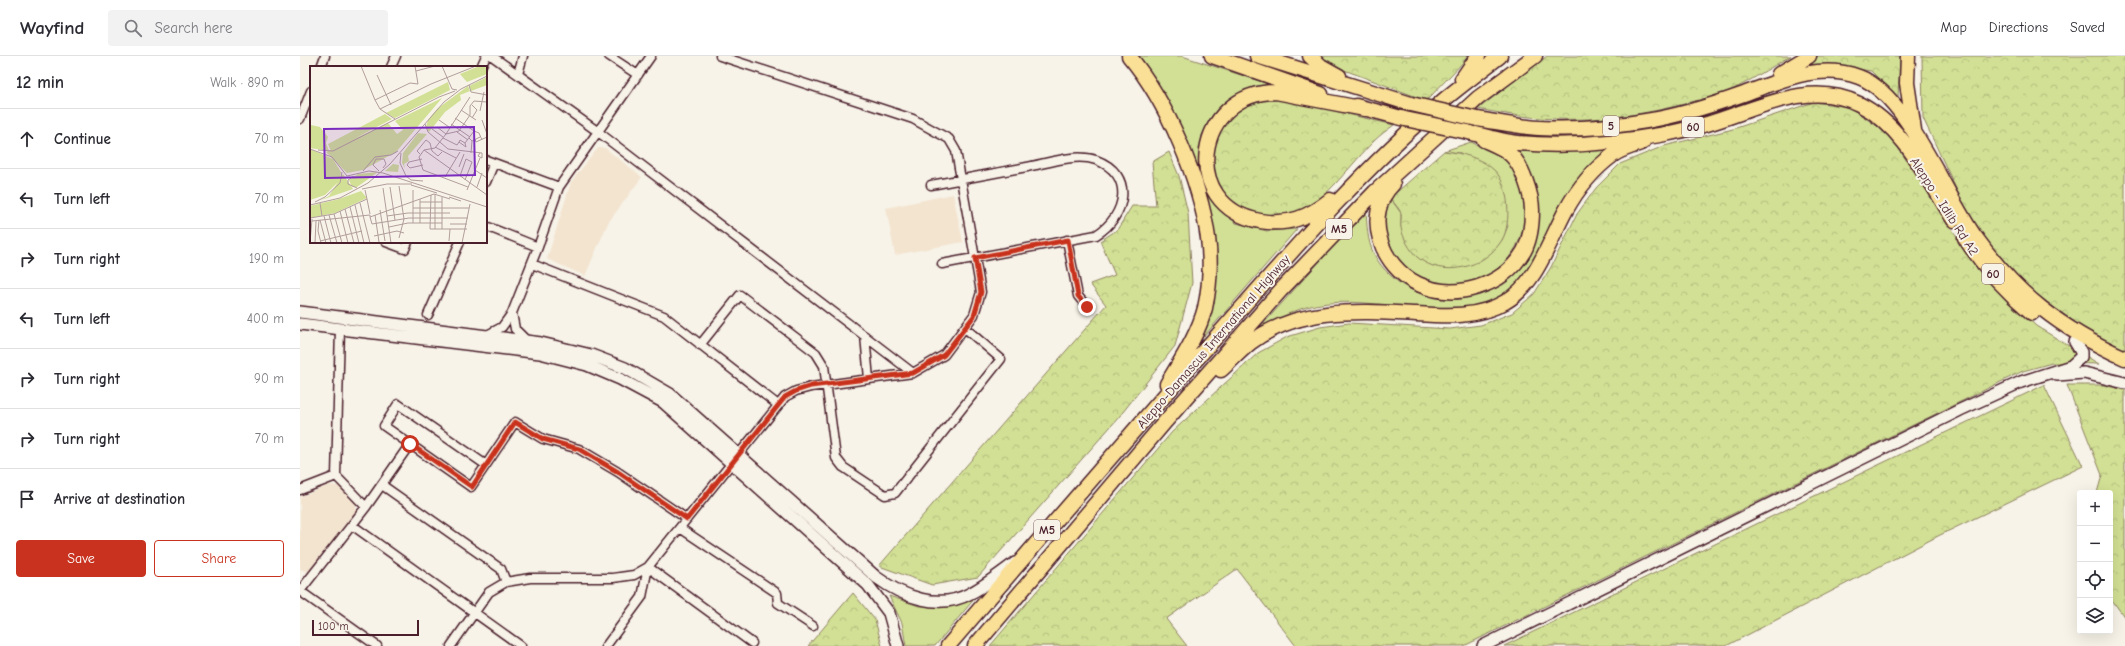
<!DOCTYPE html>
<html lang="en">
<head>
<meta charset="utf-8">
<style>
	body { margin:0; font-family:"Comic Neue",sans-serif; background:#f2f2f3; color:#2b2b33 }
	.controls { position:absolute; right:12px; bottom:12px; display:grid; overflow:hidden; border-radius:4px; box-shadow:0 4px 16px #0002 }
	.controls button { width:36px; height:36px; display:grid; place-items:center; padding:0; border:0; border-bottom:1px solid #e1e1e2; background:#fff; color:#2b2b33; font:20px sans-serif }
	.scale { position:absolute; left:12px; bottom:10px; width:107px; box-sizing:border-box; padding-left:4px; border:2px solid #4a1f2b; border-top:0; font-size:11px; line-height:14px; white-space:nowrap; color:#4a1f2b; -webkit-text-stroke:3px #f7f3e8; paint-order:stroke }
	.stop { position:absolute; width:12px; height:12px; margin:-9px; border:3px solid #c8321e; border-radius:50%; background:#fff }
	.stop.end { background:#c8321e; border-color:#fff; box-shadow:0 1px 4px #0008 }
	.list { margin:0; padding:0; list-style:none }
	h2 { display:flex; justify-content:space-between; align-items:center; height:52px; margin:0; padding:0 16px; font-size:17px }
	h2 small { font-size:13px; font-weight:400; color:#7c7c81 }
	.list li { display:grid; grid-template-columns:26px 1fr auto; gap:12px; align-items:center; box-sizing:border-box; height:60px; padding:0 16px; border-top:1px solid #e1e1e2 }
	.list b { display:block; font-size:15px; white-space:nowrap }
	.list em { font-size:13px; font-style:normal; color:#7c7c81 }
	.actions { display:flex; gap:8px; padding:12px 16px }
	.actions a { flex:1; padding:9px 0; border:1px solid #c8321e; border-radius:4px; text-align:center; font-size:14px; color:#c8321e }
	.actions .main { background:#c8321e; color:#fff }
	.icon { flex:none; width:22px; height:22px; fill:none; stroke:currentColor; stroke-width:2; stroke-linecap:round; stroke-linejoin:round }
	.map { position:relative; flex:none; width:1825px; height:590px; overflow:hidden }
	header { display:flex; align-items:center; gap:24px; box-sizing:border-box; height:56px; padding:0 20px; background:#fff; border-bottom:1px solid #e1e1e2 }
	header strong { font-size:19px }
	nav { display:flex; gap:22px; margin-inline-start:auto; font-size:14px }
	.search { width:280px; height:36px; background:#f2f2f3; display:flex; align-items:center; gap:10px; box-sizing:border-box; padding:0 14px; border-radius:4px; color:#7c7c81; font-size:15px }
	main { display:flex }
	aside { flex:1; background:#fff }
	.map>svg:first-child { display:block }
	.built { fill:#f3e4d0 }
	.green { fill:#d1e094; stroke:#8e8060 }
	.forest { fill:url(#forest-crowns); stroke:#8e8060 }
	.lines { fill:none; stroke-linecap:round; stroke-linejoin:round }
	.street-casing { stroke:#4a1f2b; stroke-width:11 }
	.secondary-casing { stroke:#4a1f2b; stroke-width:14 }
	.highway-casing { stroke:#4a1f2b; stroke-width:17 }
	.street { stroke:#f7f3e8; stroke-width:8 }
	.secondary { stroke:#f7f3e8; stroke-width:11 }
	.highway { stroke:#fadf96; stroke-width:14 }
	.highway-bridge-casing { stroke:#4a1f2b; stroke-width:17; stroke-linecap:butt }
	.highway-bridge { stroke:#fadf96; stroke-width:14 }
	.route { stroke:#c8321e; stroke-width:5 }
	.labels { text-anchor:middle; stroke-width:4; stroke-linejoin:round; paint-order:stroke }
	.shield { fill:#f7f3e8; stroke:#7e5f64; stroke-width:1 }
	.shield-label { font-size:12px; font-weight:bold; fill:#4a1f2b }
	.street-label { font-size:13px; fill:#4a1f2b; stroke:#f7f3e8 }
	.inset-road { fill:none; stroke:#b29e9c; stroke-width:1 }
	.view { fill:#7b2cbf; fill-opacity:0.15; stroke:#7b2cbf; stroke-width:2 }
	.inset-edge { fill:none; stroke:#4a1f2b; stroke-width:2 }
</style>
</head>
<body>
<header>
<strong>Wayfind</strong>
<div class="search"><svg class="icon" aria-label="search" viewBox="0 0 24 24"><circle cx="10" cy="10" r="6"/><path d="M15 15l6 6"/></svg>Search here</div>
<nav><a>Map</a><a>Directions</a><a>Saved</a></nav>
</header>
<main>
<aside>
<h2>12 min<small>Walk · 890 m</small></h2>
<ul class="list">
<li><svg class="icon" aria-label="ahead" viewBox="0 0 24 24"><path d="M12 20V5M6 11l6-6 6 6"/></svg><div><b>Continue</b></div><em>70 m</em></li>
<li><svg class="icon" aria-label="left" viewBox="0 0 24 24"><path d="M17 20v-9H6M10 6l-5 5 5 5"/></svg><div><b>Turn left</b></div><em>70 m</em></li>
<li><svg class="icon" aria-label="right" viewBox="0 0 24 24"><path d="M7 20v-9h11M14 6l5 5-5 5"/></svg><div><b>Turn right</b></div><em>190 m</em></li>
<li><svg class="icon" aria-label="left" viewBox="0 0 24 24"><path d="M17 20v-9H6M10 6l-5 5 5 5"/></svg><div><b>Turn left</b></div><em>400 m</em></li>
<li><svg class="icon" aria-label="right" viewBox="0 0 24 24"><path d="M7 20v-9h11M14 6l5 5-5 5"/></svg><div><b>Turn right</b></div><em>90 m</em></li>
<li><svg class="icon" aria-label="right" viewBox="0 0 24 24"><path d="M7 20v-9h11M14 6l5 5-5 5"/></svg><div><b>Turn right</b></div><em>70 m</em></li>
<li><svg class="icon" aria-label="arrive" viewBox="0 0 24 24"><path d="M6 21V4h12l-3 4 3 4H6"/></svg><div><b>Arrive at destination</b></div></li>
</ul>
<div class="actions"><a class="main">Save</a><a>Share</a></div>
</aside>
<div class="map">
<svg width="1825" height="590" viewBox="0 0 1825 590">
	<defs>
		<pattern id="forest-crowns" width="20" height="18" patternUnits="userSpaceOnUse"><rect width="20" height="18" fill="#d1e094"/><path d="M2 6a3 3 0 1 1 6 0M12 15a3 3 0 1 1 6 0" fill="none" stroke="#b5c080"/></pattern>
	</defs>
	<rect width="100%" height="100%" fill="#f7f3e8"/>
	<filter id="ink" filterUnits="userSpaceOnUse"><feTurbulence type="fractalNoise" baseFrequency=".025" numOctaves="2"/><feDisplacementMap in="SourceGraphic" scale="8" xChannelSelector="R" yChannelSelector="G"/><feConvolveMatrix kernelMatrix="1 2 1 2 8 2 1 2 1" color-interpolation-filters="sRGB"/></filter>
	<g filter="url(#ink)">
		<!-- built -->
		<path class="built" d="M298,92H305L342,121L308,167L285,220L247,203L271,126Z
			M653,138L663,186L595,199L586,152Z
			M29,429L39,430L56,448V456L8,516L0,513V441Z"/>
		<!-- green -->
		<path class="green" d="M837,0H882L972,29L939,37L913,59L902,79L901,108L903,124L916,150L936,167L967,175L997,173L892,294L907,259L910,165Z
			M1171,86C1181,91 1197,96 1206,105C1214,113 1218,123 1221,134C1245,212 1144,264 1098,202C1084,183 1082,164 1090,142L1101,157V171L1187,200L1202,184L1208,170L1161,97L1144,95Z
			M1216,94L1277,96L1307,94C1290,111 1274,127 1262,147C1244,179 1237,221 1203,241C1152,270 1073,237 1015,249C994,253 973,265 955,277L1066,154C1067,168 1067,185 1074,198C1081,213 1099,229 1114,235C1139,244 1187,243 1208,225C1215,219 1228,206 1231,198C1241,174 1242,140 1231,117C1227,109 1221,102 1216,94Z
			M589,540L619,550L664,546L675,542L635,590H606L602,567Z"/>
		<!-- forest -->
		<path class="forest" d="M1017,0H1169L1129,42L1125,44L1028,8Z
			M1247,0H1491C1470,11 1444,30 1422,38C1410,42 1397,44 1384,48C1310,67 1253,68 1178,53Z
			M1518,0H1600L1598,42L1571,15L1532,9L1505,10Z
			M1622,0H1825V295L1800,284L1716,224L1667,156L1623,62Z
			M965,42L984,43L1094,69C1087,74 1080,79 1073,86C1054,105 1023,147 1000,157C986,162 971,161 958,158C944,154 931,149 921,138C902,118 914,75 933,59C942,51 953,47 965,42Z
			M1514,46L1549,51L1589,78L1683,220L1736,270L1799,308L1752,307L1723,315L1164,590H996L937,513L866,563L887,590H690L872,376L958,297L987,281L1020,271L1049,267L1150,273L1181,269L1212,257L1234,238L1251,211L1277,158L1296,132L1320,108L1364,90L1433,73Z
			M1144,95C1162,97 1182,102 1195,115C1209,129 1212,167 1202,184C1185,212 1143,223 1117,201C1110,194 1103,182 1101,172C1100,167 1102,161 1101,157C1099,152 1093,146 1090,142Z
			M869,96L879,120L888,157L892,227L875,290L819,361L678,521L632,529L579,510L806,249L790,228L815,219L800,185L817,174L832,150H856L852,106Z
			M1744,329L1783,410L1638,480L1426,590H1204Z
			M1767,329H1803L1825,334V562L1810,541V437H1797L1802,419Z
			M553,537L575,564L582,590H508Z"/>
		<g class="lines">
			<defs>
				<path id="street" d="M192,0L297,75L613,317
					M309,0L338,19
					M21,11L25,0
					M91,11L96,0
					M181,11L186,0
					M218,18L223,0
					M0,63L11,35
					M186,104L259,131
					M186,126L194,107
					M631,129C663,123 695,117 727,111C748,107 775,97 796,104C835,118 827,160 796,179L642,208
					M186,170L238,191
					M767,184L778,240L787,251
					M86,186L105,193L108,186
					M232,208L364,260L478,349
					M212,257L215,273L227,285
					M128,259L160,186
					M187,279L202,271L212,257L238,191L259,131L351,0
					M565,280L569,323
					M400,289L440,239L516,297L524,310L536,402L543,411L585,439L595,437L701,303L665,272
					M98,348L186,409L171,431L84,370Z
					M186,409L215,366L243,383L279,393L318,416L387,463
					M36,420L40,273
					M82,429L201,513L206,526
					M0,434L36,420L66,451
					M52,469L221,590
					M380,472L477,537L478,547L513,570
					M0,535L66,451L110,388
					M0,535L77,590
					M151,590L189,536L206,526L230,522H313L334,519L348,511L485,341L496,335L511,331L613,317L644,299L674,259L681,236L656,95L649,83L613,63L420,0
					M306,590L342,541L348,511L452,587"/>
				<path id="secondary" d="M0,256L241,287L291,299L325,312L370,338L576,521C603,541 639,555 671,537C686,529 701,517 715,507
					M0,268L240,297L287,309L320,323L363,346L568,529L589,557L598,590
					M1757,319L1784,317L1825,327
					M1183,590L1660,354L1721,326L1771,310L1781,301V296L1775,286"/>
				<path id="highway" d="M829,0C867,45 900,124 908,182C911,205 910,229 905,252C898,279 881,304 867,328
					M912,0L1021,38
					M957,0L1111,48
					M1010,0L1021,10L1039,20
					M1608,0L1607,27L1614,74
					M1479,18L1509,0
					M1162,23L1178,0
					M1056,50L1105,63
					M1177,63C1197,66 1219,71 1239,72C1275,74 1311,71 1346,65C1378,60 1410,50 1441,39C1480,25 1518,6 1559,21C1608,39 1645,140 1676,182C1717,239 1761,273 1825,302
					M1168,76C1184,80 1201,85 1218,87C1264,91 1315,87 1360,79C1376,76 1392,72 1407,68C1456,54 1508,23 1559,48C1604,70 1628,124 1654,164
					M1093,128C1062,159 1081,211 1118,228C1155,245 1203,231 1224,195C1231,182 1232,168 1232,154C1232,139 1222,109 1211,99C1204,92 1193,88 1184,84
					M1030,144C1009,161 988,170 960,165C878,150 895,36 976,36L1065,53
					M1665,182C1683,210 1706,235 1732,257
					M921,314C931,305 940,295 950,287C999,250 1060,255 1116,258C1147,260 1178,262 1205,246C1237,228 1249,185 1266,154C1277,134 1294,113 1313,99C1321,93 1334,90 1343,86
					M648,590C729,495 811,401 893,307C974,216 1052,122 1145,43C1163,28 1182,14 1200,0
					M675,590L864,367L981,234L1075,136L1178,42L1235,0"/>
			</defs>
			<!-- street casing -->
			<use href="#street" class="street-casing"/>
			<!-- secondary casing -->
			<use href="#secondary" class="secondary-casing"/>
			<!-- highway casing -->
			<use href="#highway" class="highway-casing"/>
			<!-- street -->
			<use href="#street" class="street"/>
			<!-- secondary -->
			<use href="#secondary" class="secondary"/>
			<!-- highway -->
			<use href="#highway" class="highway"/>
			<defs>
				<path id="highway-bridge" d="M1111,48L1177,63
					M1105,63L1168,76"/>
			</defs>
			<!-- highway-bridge casing -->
			<use href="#highway-bridge" class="highway-bridge-casing"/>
			<!-- highway-bridge -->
			<use href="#highway-bridge" class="highway-bridge"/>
		</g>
	</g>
	<g class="lines" filter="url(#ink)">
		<!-- route -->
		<path class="route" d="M110,388L172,431L215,366L243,383L279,393L318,416L387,463L485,341L496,335L511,330L613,317L644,299L674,260L681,236L675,202L768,184L778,240L787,251"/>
	</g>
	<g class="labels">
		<!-- shield labels -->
		<g class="shield">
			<rect x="1303" y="60" width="16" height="20" rx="3"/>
			<rect x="1382" y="61" width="22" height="20" rx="3"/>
			<rect x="1026" y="163" width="26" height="20" rx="3"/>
			<rect x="1682" y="208" width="22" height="20" rx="3"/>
			<rect x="734" y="464" width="26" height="20" rx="3"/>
		</g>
		<g class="shield-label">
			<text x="1311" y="74">5</text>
			<text x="1393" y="75">60</text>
			<text x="1039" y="177">M5</text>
			<text x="1693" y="222">60</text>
			<text x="747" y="478">M5</text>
		</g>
		<!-- street labels -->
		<g class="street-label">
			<text transform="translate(1645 150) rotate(57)" y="5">Aleppo - Idlib Rd A2</text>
			<text transform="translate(913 285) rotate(-49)" y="5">Aleppo-Damascus International Highway</text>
		</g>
	</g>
	<!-- overview -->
	<g transform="translate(10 10)">
		<rect width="177" height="177" fill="#f7f3e8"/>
		<path d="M177,0V8L157,16L150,8L167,1ZM177,11V19L161,25L159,20ZM138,16L140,24L85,52L76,47ZM158,20L160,25L150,29L151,34L135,46L119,66L116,61L118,54L127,43ZM132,32L86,86L53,104L37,107L16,86L78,57L87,68L93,64L85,55ZM75,48L82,53L21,85L18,78ZM0,52L1,59L10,61L18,71L16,77L19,85L0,82ZM108,67L117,68L98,90L99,95L94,98L95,102L92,97L93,87ZM0,83L23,93L31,106L30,114L15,129L0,134ZM83,98L89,99L88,106L75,105ZM68,106L47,121H42L39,114L48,108ZM33,108L43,123L11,134L19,130ZM51,125L57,132L25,147L0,152V140L29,133Z" fill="#d1e094"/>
		<path class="inset-road" d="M51,0L65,34M132,0L142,23L147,24M106,5L125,0M67,9L81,39M159,19L161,26L177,29M162,39L167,44L162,52M70,43L121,18L166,0M151,44L166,54M170,45L174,26M145,52L164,65M85,53L70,43L65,34L100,17L108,18L105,0M129,54L139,61M172,54L177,68M115,58L118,66L138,83L172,87V92L168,90L170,87M141,58L160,71M127,61L136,68L160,31M122,63L133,71M147,66L158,74M133,72L147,79L149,76M159,72L162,75L170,71M165,73L166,76L177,71M155,77L150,74L149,76L156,81L155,77L164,65L169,67L172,74M125,81L146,92M0,83L22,91L37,110L59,105L73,107L177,141M8,84L23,85L129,31L145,25M114,84L177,129M91,87L90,97L96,110L101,114L113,115M161,87L162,75M110,88L107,85L116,74L120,77L122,85L128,90L132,86M112,93L99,96L97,99L100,102L113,99M149,101L154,88M165,104L177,112M53,105L65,91L81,89L88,85M69,105L63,99L66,93H74L76,98L73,102M44,110L38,114V118L47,122M150,110L156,93L162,96L155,114M135,111L150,86M101,119L127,127M89,120L94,153L89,172M80,121L85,154M158,121L113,104L109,91L114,84L125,82L136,68L149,65L160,49V40L164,35L177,36M167,121L172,107M73,122L81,177M52,123L77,118H102M103,124V142H159M157,124L170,92M121,129L120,163H157M139,131L151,135M57,133L60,148M5,136L15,131L30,117L32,106M110,136H132M10,137L12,150M50,137L60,177M0,139L30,132L58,117L80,98L134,36L151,23L177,10M45,139L54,177M40,141L49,177M35,143L44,177M70,144L75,175M30,145L38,177M24,148L32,177M19,149L27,177M65,149L69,176M14,150L21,177M77,150L98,147H140M60,151L62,158L99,152H158M0,152L24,148L57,133L55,124M9,154L8,165L11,177M10,154L16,177M2,155L60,149V151L124,128L140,133M103,157V142M110,157V133M140,158H157M79,161L98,157H132M125,163V128M132,163V131M64,170L87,165L94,167M10,175L52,165M139,175L140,163M0,177L2,153M5,177L6,155M152,177L160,138"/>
		<path class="view" d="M164,61L165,109L15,112L14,63Z"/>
		<rect width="177" height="177" class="inset-edge"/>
	</g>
</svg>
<div class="controls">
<button>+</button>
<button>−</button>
<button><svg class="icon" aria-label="locate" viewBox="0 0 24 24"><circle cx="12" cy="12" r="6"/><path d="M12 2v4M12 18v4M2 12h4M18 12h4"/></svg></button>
<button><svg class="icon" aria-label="layers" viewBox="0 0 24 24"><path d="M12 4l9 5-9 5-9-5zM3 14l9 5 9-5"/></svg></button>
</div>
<div class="scale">100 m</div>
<div class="stop" style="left:110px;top:388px"></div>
<div class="stop end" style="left:787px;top:251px"></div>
</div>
</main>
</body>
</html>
